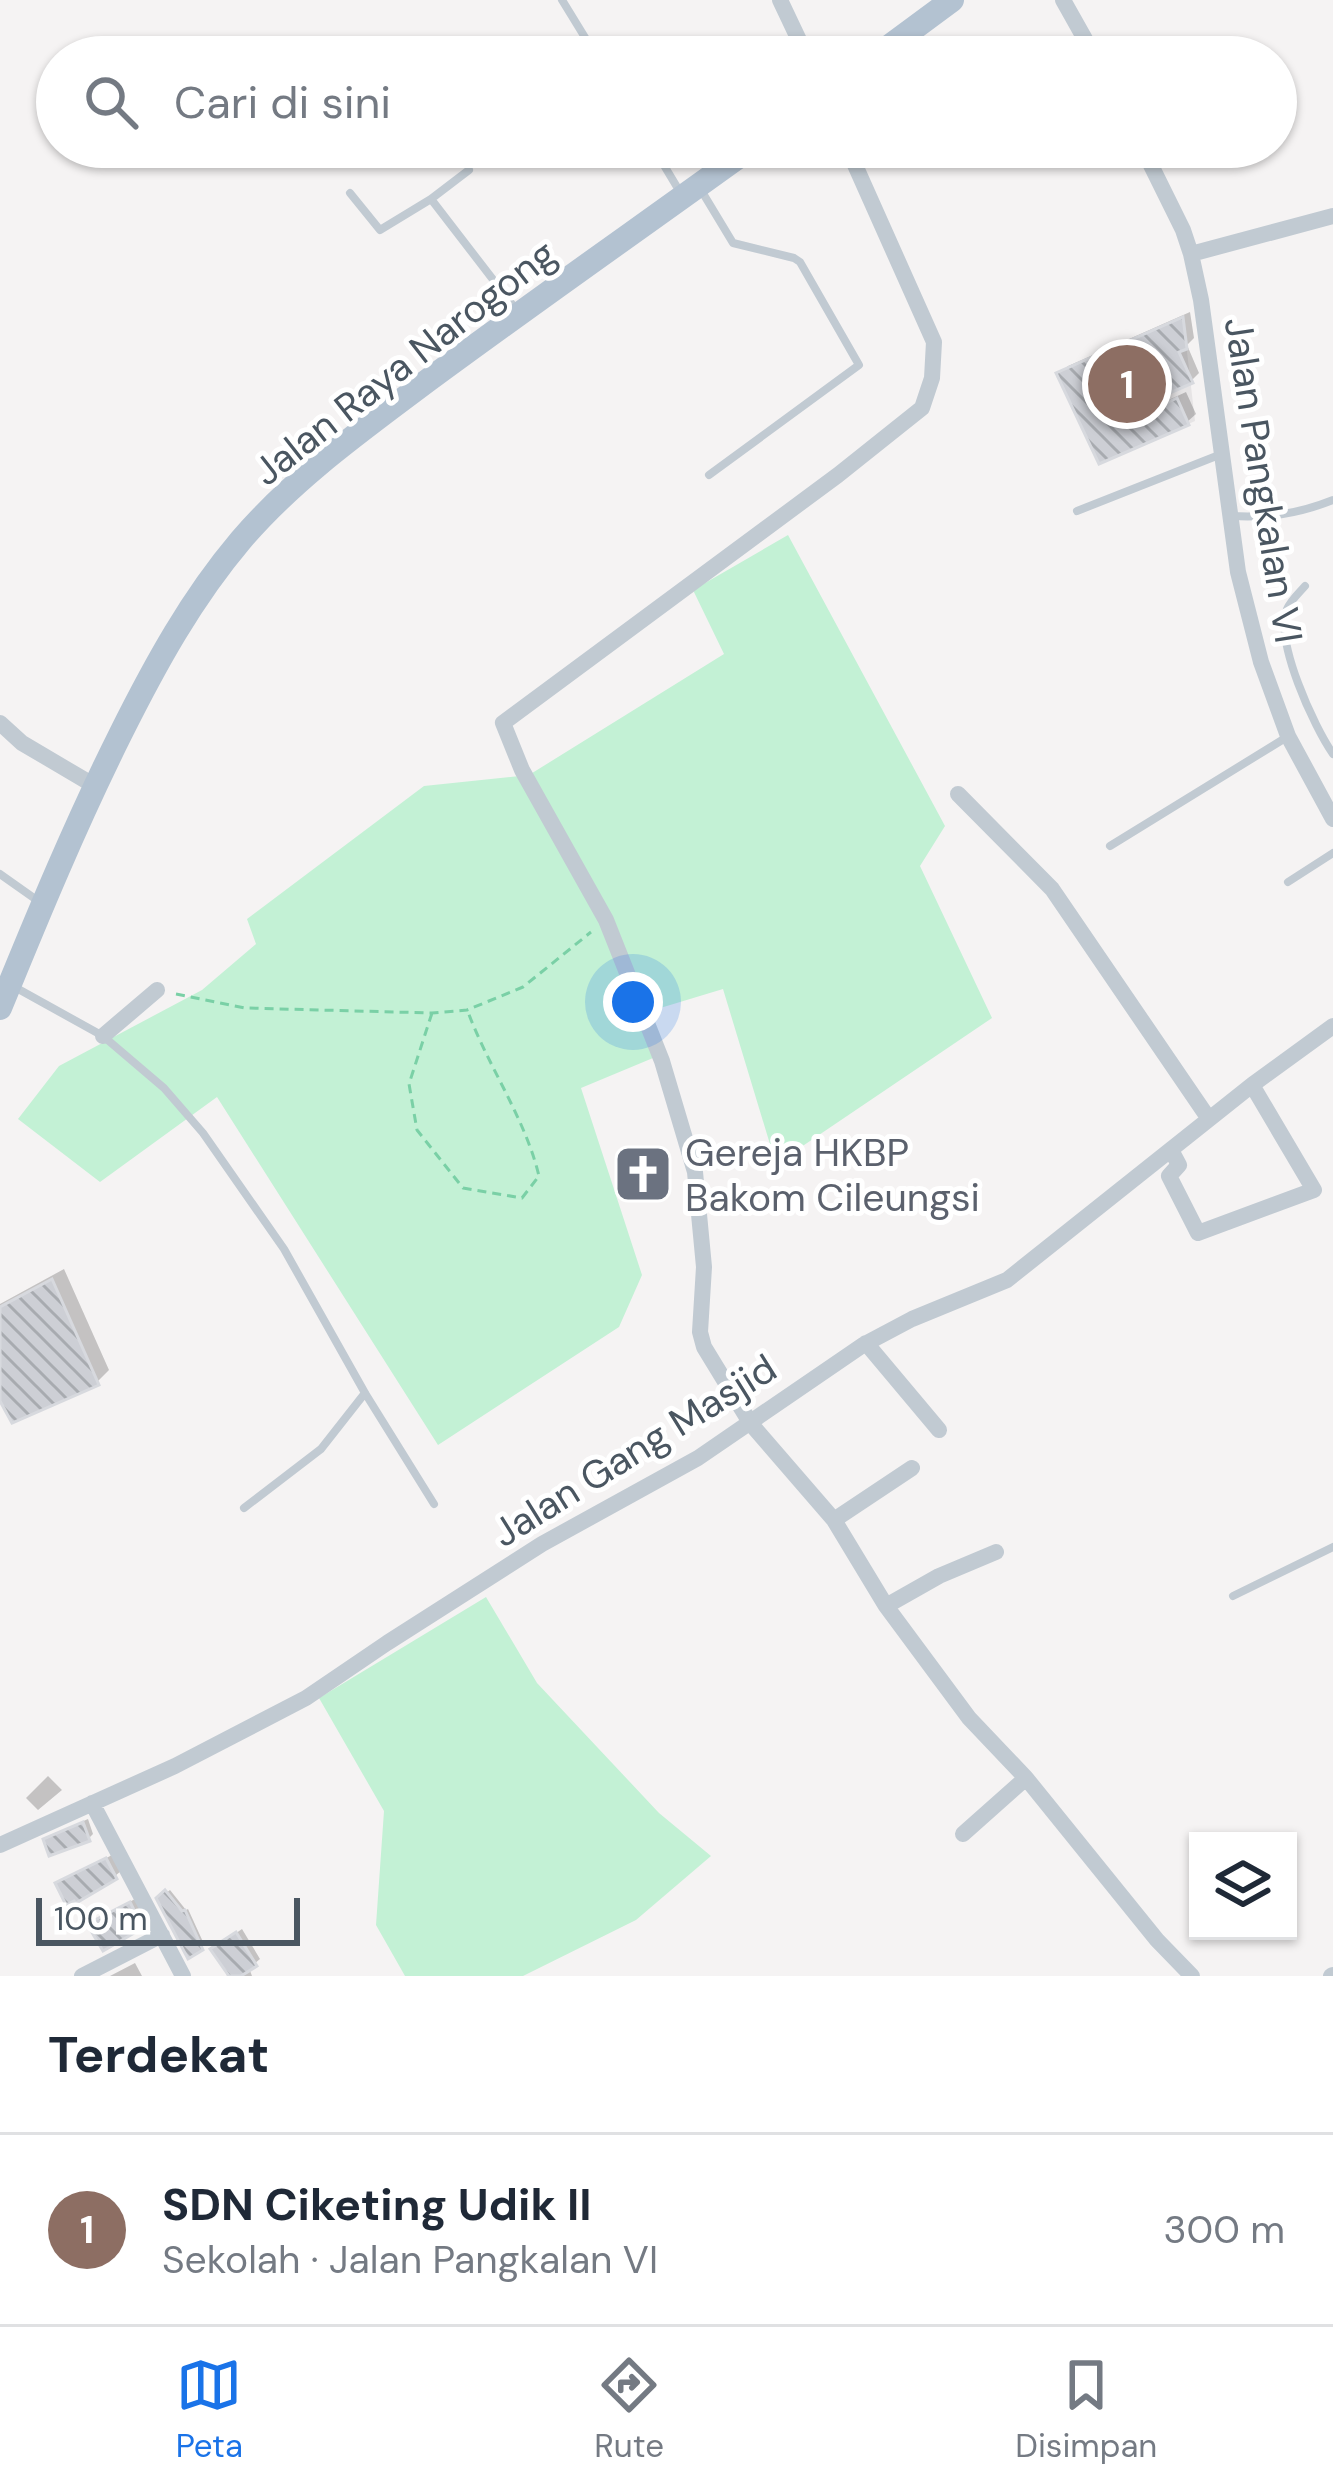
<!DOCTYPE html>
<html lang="id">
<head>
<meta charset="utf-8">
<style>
	body { margin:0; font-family:"DM Sans",sans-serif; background:#f2f2f3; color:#1f2937 }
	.controls { position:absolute; right:36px; bottom:36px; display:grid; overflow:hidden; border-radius:0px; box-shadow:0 3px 9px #0004 }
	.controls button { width:108px; height:108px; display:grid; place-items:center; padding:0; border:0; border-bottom:3px solid #e0e1e3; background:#fff; color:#1f2937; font:60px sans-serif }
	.scale { position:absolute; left:36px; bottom:30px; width:264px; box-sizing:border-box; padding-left:12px; border:6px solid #4a5661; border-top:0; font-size:33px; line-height:42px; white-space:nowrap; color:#4a5661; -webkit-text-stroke:9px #fff; paint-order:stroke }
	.you { position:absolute; left:633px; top:1002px; width:42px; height:42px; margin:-30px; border:9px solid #fff; border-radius:50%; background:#1a73e8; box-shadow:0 0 0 18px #1a73e833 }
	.badge { display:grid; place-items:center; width:78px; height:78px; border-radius:50%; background:#1a73e8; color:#fff; font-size:39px; font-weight:700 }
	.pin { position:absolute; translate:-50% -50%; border:6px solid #fff; box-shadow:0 3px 12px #0006 }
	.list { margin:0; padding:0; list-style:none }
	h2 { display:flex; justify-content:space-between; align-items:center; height:156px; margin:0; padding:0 48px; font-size:51px }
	h2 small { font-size:39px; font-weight:400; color:#747a83 }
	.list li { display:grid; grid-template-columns:78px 1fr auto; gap:36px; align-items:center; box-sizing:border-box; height:192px; padding:0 48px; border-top:3px solid #e0e1e3 }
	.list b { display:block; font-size:45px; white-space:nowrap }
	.list p { margin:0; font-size:39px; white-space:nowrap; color:#747a83 }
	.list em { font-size:39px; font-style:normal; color:#747a83 }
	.icon { flex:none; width:66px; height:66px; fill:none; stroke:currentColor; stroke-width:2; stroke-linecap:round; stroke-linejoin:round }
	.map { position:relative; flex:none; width:1333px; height:1976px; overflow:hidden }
	.search { position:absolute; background:#fff; box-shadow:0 3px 9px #0004; left:36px; right:36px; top:36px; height:132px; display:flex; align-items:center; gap:30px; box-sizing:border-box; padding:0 42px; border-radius:66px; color:#747a83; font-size:45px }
	.sheet { height:348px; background:#fff }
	nav { display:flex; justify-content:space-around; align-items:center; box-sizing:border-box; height:168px; border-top:3px solid #e0e1e3; background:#fff; font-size:33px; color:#747a83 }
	nav a { display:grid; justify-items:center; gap:6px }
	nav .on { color:#1a73e8 }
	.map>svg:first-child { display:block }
	.education { fill:#e6e4e5 }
	.green { fill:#c3f1d5 }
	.shadow { fill:#0003 }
	.building { fill:url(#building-back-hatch); stroke:#d7d9de; stroke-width:3 }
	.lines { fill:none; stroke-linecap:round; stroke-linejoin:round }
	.path { stroke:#7ad0a6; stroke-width:3; stroke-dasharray:9 6; stroke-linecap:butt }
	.lane { stroke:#c1cad2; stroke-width:8 }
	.street { stroke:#c1cad2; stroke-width:16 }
	.primary { stroke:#b3c2d1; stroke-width:24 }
	.labels { text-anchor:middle; stroke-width:10; stroke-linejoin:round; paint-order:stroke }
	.street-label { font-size:39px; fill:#4a5661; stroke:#fff }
	.worship-label { font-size:39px; fill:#5b616d; stroke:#fff; text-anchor:start }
</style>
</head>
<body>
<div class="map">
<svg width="1333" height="1976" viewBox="0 0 1333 1976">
	<defs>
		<pattern id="building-back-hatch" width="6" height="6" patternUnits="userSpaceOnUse" patternTransform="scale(3)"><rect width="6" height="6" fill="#cdcfd5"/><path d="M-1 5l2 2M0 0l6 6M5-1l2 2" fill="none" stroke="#a8abb0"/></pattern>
	</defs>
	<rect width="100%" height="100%" fill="#f5f3f3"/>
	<!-- education -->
	<path class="education" d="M1183,317L1195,421L1099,464L1056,373Z"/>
	<!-- green -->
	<path class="green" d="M788,535L945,826L920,866L992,1018L776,1164L723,989L647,1012L653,1058L581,1088L642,1275L619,1327L438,1445L217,1097L100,1182L18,1119L59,1066L202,990L256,944L247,919L424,786L529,775L724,654L693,590Z
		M486,1597L537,1683L659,1813L711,1856L636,1920L523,1976H405L376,1925L384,1811L319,1698Z"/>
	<!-- shadow -->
	<path class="shadow" d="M1190,312L1194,338L1187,345L1199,373L1191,381L1160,357L1136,361L1106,375L1125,420L1186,392L1196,414L1187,422L1101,460L1060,374L1068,366Z
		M64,1269L109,1370L97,1382L0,1394V1304Z
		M48,1776L62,1790L38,1810L26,1798Z
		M88,1819L93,1834L88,1839L47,1840L52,1835Z
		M112,1855L121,1871L115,1876L59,1883Z
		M170,1890L186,1910L188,1909L204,1944L201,1948L160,1898Z
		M135,1899L147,1921L142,1926L96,1920Z
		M242,1929L260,1959L249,1968L252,1976H227L219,1945Z
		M135,1963L142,1976H110Z"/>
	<!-- building -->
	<path class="building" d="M1183,317L1187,349L1179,352L1193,383L1172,392L1158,361L1138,370L1135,364L1098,382L1117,426L1177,398L1189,425L1099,464L1056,373Z
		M52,1279L99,1385L12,1423L0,1401V1307Z
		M83,1822L90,1841L49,1856L43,1839Z
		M106,1858L117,1879L76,1903L74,1901L66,1905L55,1883Z
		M165,1890L182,1911L185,1910L203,1950L188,1959L156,1898Z
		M130,1902L143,1928L103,1951L87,1924Z
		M236,1932L257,1966L241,1976H229L210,1949Z"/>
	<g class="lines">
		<!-- path -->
		<path class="path" d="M176,994L245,1008L432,1013L467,1010L523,987L591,932
			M432,1013L409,1084L417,1130L463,1188L522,1198L539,1176C525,1118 489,1068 468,1012"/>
		<!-- lane -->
		<path class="lane" d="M562,0L597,57
			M1200,57L1236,41
			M653,147L680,192
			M701,190L733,243L794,258L800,262L859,365L709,475
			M350,193L380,230L431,199L518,312
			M431,199L469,170
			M1077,511L1219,455
			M1231,516C1268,518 1298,514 1333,500
			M1305,586C1299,593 1291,600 1287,609C1274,640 1314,727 1333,754
			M1110,846L1287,737
			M0,874L41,903
			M1288,882L1333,853
			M11,985L103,1036L164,1088L203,1133L284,1249L365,1393L434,1504
			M244,1508L321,1449L365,1393
			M1233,1596L1333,1547"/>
		<!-- street -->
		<path class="street" d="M780,0L807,57
			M1063,0L1095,57
			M847,147L934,342L932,378L922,408L838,475L503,723L522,770L606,920L662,1061L695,1172L704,1267L700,1332L704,1347L751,1424L834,1520L886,1606L969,1718L1026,1778L1157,1940L1192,1976
			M1142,147L1183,230L1191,254L1201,300L1238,572L1261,662L1288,736L1333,819
			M1191,254L1333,216
			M0,723L22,743L95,786
			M958,794L1052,889L1209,1119
			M103,1036L157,990
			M1171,1150L1179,1165L1169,1176L1198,1233L1314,1190L1252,1085
			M866,1343L939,1430
			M834,1520L912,1468
			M886,1606L939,1576L996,1552
			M92,1803L183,1976
			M963,1834L1026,1778
			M0,1845L175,1766L306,1698L387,1643L542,1544L698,1458L863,1345L912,1319L1007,1280L1252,1085L1333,1026
			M82,1976L162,1935
			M1331,1976L1333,1975"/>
		<!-- primary -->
		<path class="primary" d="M875,57L952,0
			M0,1008C38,915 76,823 121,733C155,665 191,599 241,540C294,478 362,430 427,381C534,302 644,225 752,147"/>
	</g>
	<!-- icons -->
	<defs>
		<symbol id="church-square" viewBox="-11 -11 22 22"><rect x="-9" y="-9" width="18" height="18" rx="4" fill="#6b7280" stroke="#fff"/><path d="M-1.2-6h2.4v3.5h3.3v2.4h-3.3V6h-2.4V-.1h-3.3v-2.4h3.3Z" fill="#fff"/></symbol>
	</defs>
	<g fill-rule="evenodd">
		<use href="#church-square" x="610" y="1141" width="66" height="66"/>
	</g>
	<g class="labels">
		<!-- street labels -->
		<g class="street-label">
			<text transform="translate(404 362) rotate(-38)" y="14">Jalan Raya Narogong</text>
			<text transform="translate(1264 480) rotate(81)" y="14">Jalan Pangkalan VI</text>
			<text transform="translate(634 1450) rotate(-32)" y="14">Jalan Gang Masjid</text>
		</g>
		<!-- worship labels -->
		<g class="worship-label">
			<text x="685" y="1166">Gereja HKBP<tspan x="685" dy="45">Bakom Cileungsi</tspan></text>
		</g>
	</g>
</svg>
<div class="controls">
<button><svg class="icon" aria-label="layers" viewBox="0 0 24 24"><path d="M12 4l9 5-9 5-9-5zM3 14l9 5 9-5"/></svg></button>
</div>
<div class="scale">100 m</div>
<div class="you"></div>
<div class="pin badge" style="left:1127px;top:384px;background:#8d6e63">1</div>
<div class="search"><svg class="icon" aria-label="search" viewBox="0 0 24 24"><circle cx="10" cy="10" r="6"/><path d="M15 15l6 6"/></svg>Cari di sini</div>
</div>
<section class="sheet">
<h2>Terdekat<small></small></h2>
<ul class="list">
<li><span class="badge" style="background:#8d6e63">1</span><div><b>SDN Ciketing Udik II</b><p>Sekolah · Jalan Pangkalan VI</p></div><em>300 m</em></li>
</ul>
</section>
<nav>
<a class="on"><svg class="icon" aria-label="map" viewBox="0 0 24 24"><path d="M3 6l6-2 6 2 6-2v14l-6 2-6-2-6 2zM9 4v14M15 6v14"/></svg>Peta</a>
<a><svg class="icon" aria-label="directions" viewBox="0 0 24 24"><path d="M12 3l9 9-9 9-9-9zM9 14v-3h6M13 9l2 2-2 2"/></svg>Rute</a>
<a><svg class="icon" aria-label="saved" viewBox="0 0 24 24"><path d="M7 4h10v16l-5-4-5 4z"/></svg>Disimpan</a>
</nav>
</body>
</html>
